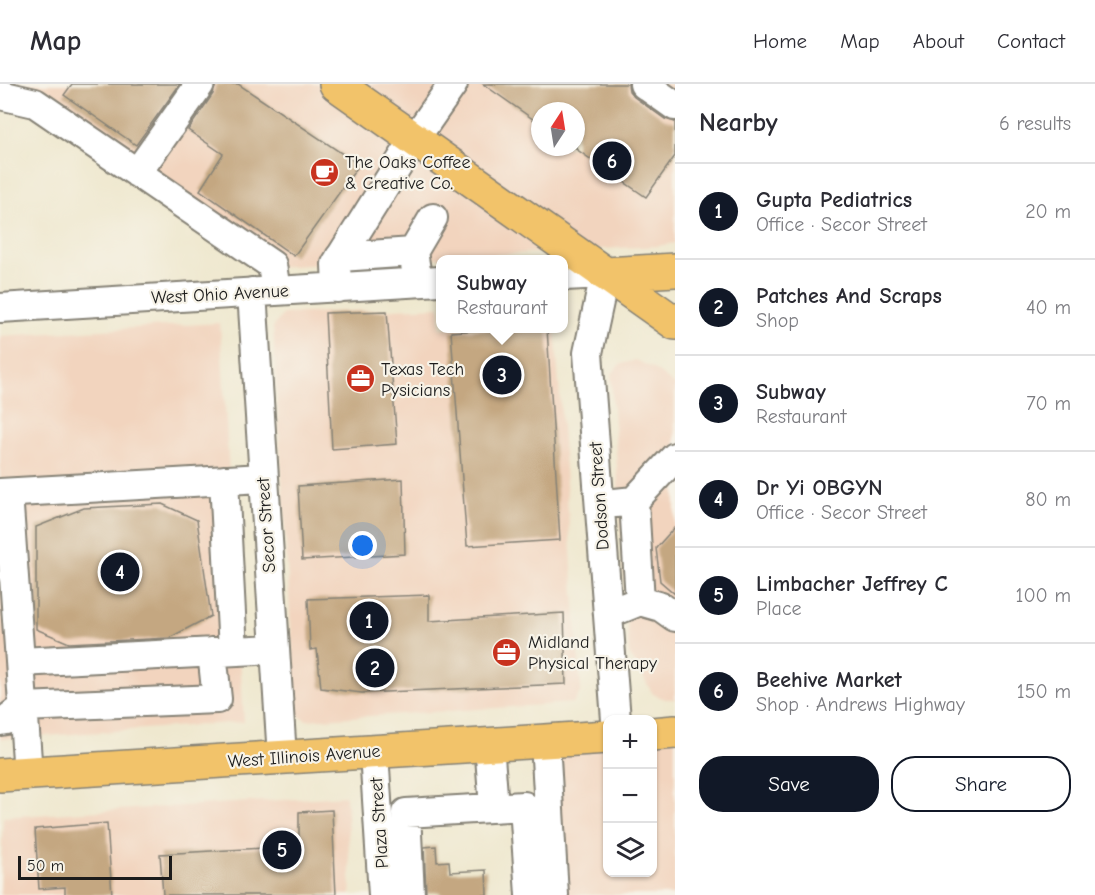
<!DOCTYPE html>
<html lang="en">
<head>
<meta charset="utf-8">
<style>
	body { margin:0; font-family:"Comic Neue",sans-serif; background:#f2f2f3; color:#2b2b33 }
	.controls { position:absolute; right:18px; bottom:18px; display:grid; overflow:hidden; border-radius:12px; box-shadow:0 2px 4px #0004 }
	.controls button { width:54px; height:54px; display:grid; place-items:center; padding:0; border:0; border-bottom:2px solid #e1e1e2; background:#fff; color:#2b2b33; font:30px sans-serif }
	.compass { position:absolute; left:531px; top:18px; width:54px; height:54px; border-radius:50%; background:#fff; box-shadow:0 2px 4px #0004; rotate:12deg }
	.scale { position:absolute; left:18px; bottom:15px; width:154px; box-sizing:border-box; padding-left:6px; border:3px solid #1c1c1c; border-top:0; font-size:16px; line-height:21px; white-space:nowrap; color:#1c1c1c; -webkit-text-stroke:4px #f7f3e8; paint-order:stroke }
	.you { position:absolute; left:363px; top:462px; width:21px; height:21px; margin:-15px; border:4px solid #fff; border-radius:50%; background:#1a73e8; box-shadow:0 0 0 9px #1a73e833 }
	.badge { display:grid; place-items:center; width:39px; height:39px; border-radius:50%; background:#111827; color:#fff; font-size:20px; font-weight:700 }
	.pin { position:absolute; translate:-50% -50%; border:3px solid #fff; box-shadow:0 2px 6px #0006 }
	.popup { position:absolute; left:436px; top:171px; width:132px; height:78px; box-sizing:border-box; display:grid; place-content:center; border-radius:12px; background:#fff; filter:drop-shadow(0 2px 4px #0005); font-size:20px; white-space:nowrap; color:#7c7c81 }
	.popup b { font-size:22px; color:#2b2b33 }
	.popup::after { content:''; position:absolute; left:50%; top:100%; margin-left:-12px; border:12px solid transparent; border-top-color:#fff }
	.list { margin:0; padding:0; list-style:none }
	h2 { display:flex; justify-content:space-between; align-items:center; height:78px; margin:0; padding:0 24px; font-size:26px }
	h2 small { font-size:20px; font-weight:400; color:#7c7c81 }
	.list li { display:grid; grid-template-columns:39px 1fr auto; gap:18px; align-items:center; box-sizing:border-box; height:96px; padding:0 24px; border-top:2px solid #e1e1e2 }
	.list b { display:block; font-size:22px; white-space:nowrap }
	.list p { margin:0; font-size:20px; white-space:nowrap; color:#7c7c81 }
	.list em { font-size:20px; font-style:normal; color:#7c7c81 }
	.actions { display:flex; gap:12px; padding:18px 24px }
	.actions a { flex:1; padding:14px 0; border:2px solid #111827; border-radius:24px; text-align:center; font-size:21px; color:#111827 }
	.actions .main { background:#111827; color:#fff }
	.icon { flex:none; width:33px; height:33px; fill:none; stroke:currentColor; stroke-width:2; stroke-linecap:round; stroke-linejoin:round }
	.map { position:relative; flex:none; width:675px; height:811px; overflow:hidden }
	header { display:flex; align-items:center; gap:36px; box-sizing:border-box; height:84px; padding:0 30px; background:#fff; border-bottom:2px solid #e1e1e2 }
	header strong { font-size:28px }
	nav { display:flex; gap:33px; margin-inline-start:auto; font-size:21px }
	main { display:flex }
	aside { flex:1; background:#fff }
	.map>svg:first-child { display:block }
	.built { fill:#f2d4be; fill-rule:evenodd }
	.building { fill:#c4a781 }
	.lines { fill:none; stroke-linecap:round; stroke-linejoin:round }
	.minor-casing { stroke:#868276; stroke-width:32 }
	.major-casing { stroke:#868276; stroke-width:36 }
	.minor { stroke:#fff; stroke-width:28 }
	.major { stroke:#f2c36a; stroke-width:33 }
	.labels { text-anchor:middle; stroke-width:4.5; stroke-linejoin:round; paint-order:stroke }
	.poi-label { font-size:18px; fill:#1c1c1c; stroke:#f7f3e8; text-anchor:start }
	.street-label { font-size:18px; fill:#1c1c1c; stroke:#f7f3e8 }
</style>
</head>
<body>
<header>
<strong>Map</strong>
<nav><a>Home</a><a>Map</a><a>About</a><a>Contact</a></nav>
</header>
<main>
<div class="map">
<svg width="675" height="811" viewBox="0 0 675 811">
	<rect width="100%" height="100%" fill="#f7f3e8"/>
	<filter id="ink" filterUnits="userSpaceOnUse"><feTurbulence type="fractalNoise" baseFrequency=".0167" numOctaves="2"/><feDisplacementMap in="SourceGraphic" scale="12" xChannelSelector="R" yChannelSelector="G"/><feConvolveMatrix kernelMatrix="1 2 1 2 8 2 1 2 1" color-interpolation-filters="sRGB"/></filter>
	<filter id="wash" filterUnits="userSpaceOnUse"><feTurbulence type="fractalNoise" baseFrequency=".008" numOctaves="4" result="noise"/><feDisplacementMap in="SourceGraphic" scale="24" xChannelSelector="R" yChannelSelector="G"/><feGaussianBlur stdDeviation="1.35" result="paint"/><feColorMatrix in="noise" values="0 0 0 0 0 0 0 0 0 0 0 0 0 0 0 0 0 1.4 0 .05"/><feComposite in="paint" operator="in"/></filter>
	<g filter="url(#wash)">
		<rect width="100%" height="100%" fill="#efe8cf"/>
		<!-- built -->
		<path class="built" d="M0,0H675V159L657,162L254,184ZM540,27H576V63H540Z
			M440,223V244L555,245L581,607L573,619L306,636L296,630L273,243L283,230Z
			M220,239L244,638L0,655V252Z
			M636,276L654,285L675,301V615H665L653,610L629,569L611,291L619,281Z
			M675,649V811H551L542,658L607,653L608,788H652L653,650Z
			M346,712L351,811H0L3,733Z"/>
		<g id="blocks">
			<!-- building -->
			<path class="building" d="M72,0H180L136,61L64,11Z
				M216,0H238L359,81L294,172L200,106L223,70L188,46L213,10Z
				M483,0H628L629,7L634,13L665,35L675,38V72L646,113L576,65V27H540V40Z
				M387,227L397,360L332,365L325,229Z
				M507,244H547L560,456L467,462L451,248Z
				M403,395L405,470L302,476L298,402Z
				M162,420L197,436L211,532L169,554L69,559L36,545V443L84,424Z
				M675,443V510L660,497L656,464Z
				M429,511V537L564,529L566,600L362,609L321,604L317,565L310,566L308,515Z
				M332,726L336,811H163L160,770L299,762V728Z
				M107,739L112,811H65V803L39,805L35,745Z
				M436,762L437,778L449,777L450,788L486,786L487,811H440V808L426,809L424,763Z"/>
		</g>
	</g>
	<g filter="url(#ink)">
		<use href="#blocks" fill-opacity="0" stroke="#868276" stroke-width="1.5"/>
		<g class="lines">
			<defs>
				<path id="minor" d="M644,0L675,22
					M0,11L35,19L272,181L276,207
					M137,89L200,0
					M340,173L413,168
					M416,186L413,168L433,134
					M564,192L605,190L588,269L616,636
					M337,204L336,180L414,56L453,0
					M252,208L282,673
					M0,224L440,197
					M224,396L233,567
					M0,409L263,394
					M8,409L28,690
					M615,419L634,417L675,373
					M640,517L661,523L675,533
					M608,530L640,517L634,417
					M20,578L275,565
					M0,637L6,636L23,623L217,615L212,568
					M545,657L554,811
					M489,660L494,723
					M374,668L383,811
					M410,811L406,729L524,722L530,811"/>
				<path id="major" d="M336,0L675,239
					M605,190L675,186
					M652,650L675,648
					M0,691L608,653"/>
			</defs>
			<!-- minor casing -->
			<use href="#minor" class="minor-casing"/>
			<!-- major casing -->
			<use href="#major" class="major-casing"/>
			<!-- minor -->
			<use href="#minor" class="minor"/>
			<!-- major -->
			<use href="#major" class="major"/>
		</g>
	</g>
	<!-- icons -->
	<defs>
		<symbol id="cafe-disc" viewBox="-11 -11 22 22"><circle r="9.5" fill="#c8321e" stroke="#f7f3e8"/><path d="M-5.5-4.5H6V0H3Q3 3.5 0 3.5H-2.5Q-5.5 3.5-5.5 0ZM3-3.2v2h1.7v-2ZM-6 4.5H4V6H-6Z" fill="#fff"/></symbol>
		<symbol id="office-disc" viewBox="-11 -11 22 22"><circle r="9.5" fill="#c8321e" stroke="#f7f3e8"/><path d="M-6-3h4V-5.5h4V-3h4V5H-6ZM-1-4.5V-3h2v-1.5ZM-6 0V1H6V0Z" fill="#fff"/></symbol>
	</defs>
	<g fill-rule="evenodd">
		<use href="#cafe-disc" x="308" y="72" width="33" height="33"/>
		<use href="#office-disc" x="344" y="278" width="33" height="33"/>
		<use href="#office-disc" x="490" y="552" width="33" height="33"/>
	</g>
	<g class="labels">
		<!-- poi labels -->
		<g class="poi-label">
			<text x="345" y="84">The Oaks Coffee<tspan x="345" dy="21">&amp; Creative Co.</tspan></text>
			<text x="381" y="291">Texas Tech<tspan x="381" dy="21">Pysicians</tspan></text>
			<text x="528" y="564">Midland<tspan x="528" dy="21">Physical Therapy</tspan></text>
		</g>
		<!-- street labels -->
		<g class="street-label">
			<text transform="translate(220 210) rotate(-3)" y="6">West Ohio Avenue</text>
			<text transform="translate(599 412) rotate(-94)" y="6">Dodson Street</text>
			<text transform="translate(266 441) rotate(-94)" y="6">Secor Street</text>
			<text transform="translate(304 672) rotate(-4)" y="6">West Illinois Avenue</text>
			<text transform="translate(379 739) rotate(-94)" y="6">Plaza Street</text>
		</g>
	</g>
</svg>
<div class="controls">
<button>+</button>
<button>−</button>
<button><svg class="icon" aria-label="layers" viewBox="0 0 24 24"><path d="M12 4l9 5-9 5-9-5zM3 14l9 5 9-5"/></svg></button>
</div>
<svg class="compass" viewBox="-18 -18 36 36"><path d="M0-13l5 13h-10z" fill="#e53935"/><path d="M0 13l5-13h-10z" fill="#7c7c81"/></svg>
<div class="scale">50 m</div>
<div class="you"></div>
<div class="pin badge" style="left:369px;top:537px">1</div>
<div class="pin badge" style="left:375px;top:584px">2</div>
<div class="pin badge" style="left:502px;top:291px">3</div>
<div class="popup"><b>Subway</b>Restaurant</div>
<div class="pin badge" style="left:120px;top:488px">4</div>
<div class="pin badge" style="left:282px;top:766px">5</div>
<div class="pin badge" style="left:612px;top:77px">6</div>
</div>
<aside>
<h2>Nearby<small>6 results</small></h2>
<ul class="list">
<li><span class="badge">1</span><div><b>Gupta Pediatrics</b><p>Office · Secor Street</p></div><em>20 m</em></li>
<li><span class="badge">2</span><div><b>Patches And Scraps</b><p>Shop</p></div><em>40 m</em></li>
<li><span class="badge">3</span><div><b>Subway</b><p>Restaurant</p></div><em>70 m</em></li>
<li><span class="badge">4</span><div><b>Dr Yi OBGYN</b><p>Office · Secor Street</p></div><em>80 m</em></li>
<li><span class="badge">5</span><div><b>Limbacher Jeffrey C</b><p>Place</p></div><em>100 m</em></li>
<li><span class="badge">6</span><div><b>Beehive Market</b><p>Shop · Andrews Highway</p></div><em>150 m</em></li>
</ul>
<div class="actions"><a class="main">Save</a><a>Share</a></div>
</aside>
</main>
</body>
</html>
